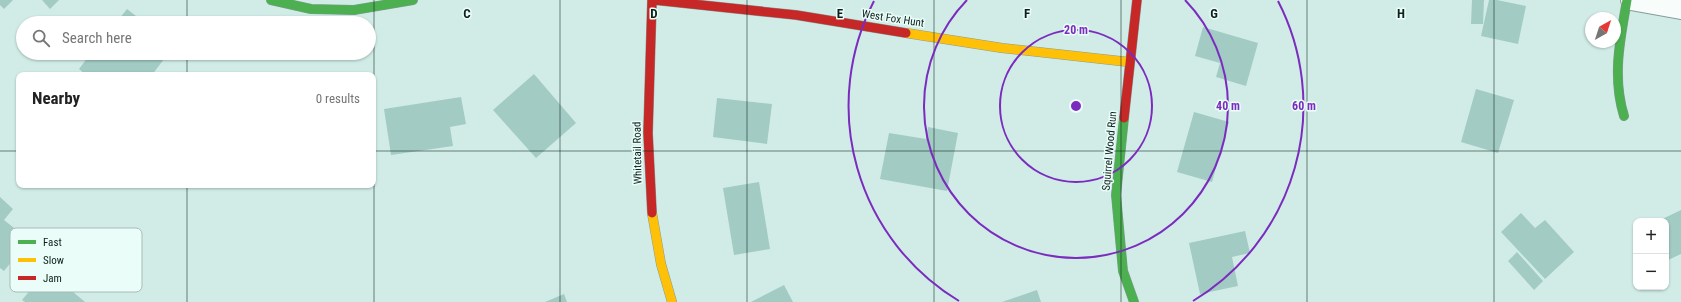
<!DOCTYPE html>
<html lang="en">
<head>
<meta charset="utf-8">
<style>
	body { margin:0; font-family:"Roboto Condensed",sans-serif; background:#f6f6f6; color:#222 }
	.controls { position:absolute; right:12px; bottom:12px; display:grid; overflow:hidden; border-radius:8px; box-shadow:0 1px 3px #0004 }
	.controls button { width:36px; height:36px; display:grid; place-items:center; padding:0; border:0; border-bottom:1px solid #e0e0e0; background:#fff; color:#222; font:20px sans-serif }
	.compass { position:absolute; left:1585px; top:12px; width:36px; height:36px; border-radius:50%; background:#fff; box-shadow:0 1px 3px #0004; rotate:39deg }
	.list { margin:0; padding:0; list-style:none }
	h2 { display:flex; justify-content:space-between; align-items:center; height:52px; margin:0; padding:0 16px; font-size:17px }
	h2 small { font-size:13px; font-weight:400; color:#767676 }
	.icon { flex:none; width:22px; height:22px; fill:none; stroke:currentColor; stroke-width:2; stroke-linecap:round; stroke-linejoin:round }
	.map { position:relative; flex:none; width:1681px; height:302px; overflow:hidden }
	.search { position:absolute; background:#fff; box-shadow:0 1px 3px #0004; left:16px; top:16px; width:360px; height:44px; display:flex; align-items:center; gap:10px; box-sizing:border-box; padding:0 14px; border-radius:22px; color:#767676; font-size:15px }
	.panel { position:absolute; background:#fff; box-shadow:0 1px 3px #0004; left:16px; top:72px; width:360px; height:116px; border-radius:8px }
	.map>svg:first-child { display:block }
	.building { fill:#a2cbc4 }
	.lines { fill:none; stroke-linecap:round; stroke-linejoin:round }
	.street-casing { stroke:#889c99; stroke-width:22 }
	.fast-casing { stroke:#889c99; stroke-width:10 }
	.slow-casing { stroke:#889c99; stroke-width:10 }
	.jam-casing { stroke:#889c99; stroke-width:10 }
	.street { stroke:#f8fcfb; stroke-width:20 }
	.fast { stroke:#4caf50; stroke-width:9 }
	.slow { stroke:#ffc107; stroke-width:9 }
	.jam { stroke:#c62828; stroke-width:9 }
	.grid { fill:none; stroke:#0d201c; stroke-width:1; stroke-opacity:0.55 }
	.ring { fill:none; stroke:#7b2cbf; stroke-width:2 }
	.labels { text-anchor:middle; stroke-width:3; stroke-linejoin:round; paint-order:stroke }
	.street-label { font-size:11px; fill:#0d201c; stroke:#eafdf9 }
	.key { fill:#eafdf9; stroke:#a8bbb7; stroke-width:1 }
	.key-label { font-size:11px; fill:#0d201c }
	.grid-label { font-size:13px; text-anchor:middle; font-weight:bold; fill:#0d201c; stroke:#eafdf9; stroke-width:3; stroke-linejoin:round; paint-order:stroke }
	.centre { fill:#7b2cbf; stroke:#eafdf9; stroke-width:2 }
	.ring-label { font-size:12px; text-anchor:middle; font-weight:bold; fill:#7b2cbf; stroke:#eafdf9; stroke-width:3; stroke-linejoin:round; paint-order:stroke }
</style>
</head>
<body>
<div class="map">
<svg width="1681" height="302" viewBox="0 0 1681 302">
	<rect width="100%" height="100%" fill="#d1ece7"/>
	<!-- building -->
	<path class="building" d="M0,0H13L4,9L0,5Z
		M42,0H59L50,9Z
		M1472,0H1484L1483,24H1471Z
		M1489,0H1497L1526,6L1518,44L1481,36Z
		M127,9L145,23H116Z
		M1203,27L1258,43L1246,86L1216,77L1220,63L1195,56Z
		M91,53H165L167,55L152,75H86L79,69Z
		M534,74L576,123L536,158L493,110Z
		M1476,89L1514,100L1498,153L1461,142Z
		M461,97L466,124L450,127L453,146L391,155L384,109Z
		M717,98L772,104L767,144L713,137Z
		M1194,112L1229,122L1212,182L1177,172Z
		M928,127L958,133L947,191L880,179L889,133L926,139Z
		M759,182L770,249L734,255L723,188Z
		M0,197L13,209L4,220L29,240L4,271L0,268Z
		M1681,210V254L1666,261V221H1658Z
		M1521,213L1535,228L1545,220L1574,252L1545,279L1501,232Z
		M1245,231L1250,253L1232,257L1238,286L1200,294L1189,243Z
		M1517,252L1543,281L1534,290L1508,261Z
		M47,270L85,302H25L22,300Z
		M784,285L793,302H751Z
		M1037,290L1041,302H1002Z
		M564,294L567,302H545Z"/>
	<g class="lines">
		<defs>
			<path id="street" d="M1631,0L1681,9"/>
			<path id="fast" d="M271,0L311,9L354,10L413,0
				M1624,116C1612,77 1620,40 1627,0
				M1124,118L1116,195L1123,271L1134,302"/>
			<path id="slow" d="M906,33L1002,48L1129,62
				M652,213L661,264L672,302"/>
			<path id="jam" d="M654,0L796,15L906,33
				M1124,118L1137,0
				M652,213L648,133L652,0"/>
		</defs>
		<!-- street casing -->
		<use href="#street" class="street-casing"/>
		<!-- fast casing -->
		<use href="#fast" class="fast-casing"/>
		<!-- slow casing -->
		<use href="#slow" class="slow-casing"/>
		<!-- jam casing -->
		<use href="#jam" class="jam-casing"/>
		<!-- street -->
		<use href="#street" class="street"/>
		<!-- fast -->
		<use href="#fast" class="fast"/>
		<!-- slow -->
		<use href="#slow" class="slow"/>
		<!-- jam -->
		<use href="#jam" class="jam"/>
	</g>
	<!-- grid -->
	<path class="grid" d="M187,0V23M374,0V302M560,0V302M747,0V302M934,0V302M1121,0V302M1307,0V302M1494,0V302M187,53V75M0,151H19M373,151H1681M187,185V302"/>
	<!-- distance rings -->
	<g class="ring">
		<circle cx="1076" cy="106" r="76"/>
		<path d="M1185 0A152 152 0 1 1 967 0"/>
		<path d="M959 301A228 228 0 0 1 874 1M1278 1A228 228 0 0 1 1193 301"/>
	</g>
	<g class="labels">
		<!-- street labels -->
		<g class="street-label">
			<text transform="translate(893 18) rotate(9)" y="4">West Fox Hunt</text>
			<text transform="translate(1109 151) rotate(-85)" y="4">Squirrel Wood Run</text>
			<text transform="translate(637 153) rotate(-91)" y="4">Whitetail Road</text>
		</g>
	</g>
	<!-- legend -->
	<rect x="10" y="228" width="132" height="64" rx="6" class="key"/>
	<rect x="18" y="240" width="18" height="4" fill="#4caf50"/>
	<rect x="18" y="258" width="18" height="4" fill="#ffc107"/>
	<rect x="18" y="276" width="18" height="4" fill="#c62828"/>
	<g class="key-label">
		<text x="43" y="246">Fast</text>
		<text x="43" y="264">Slow</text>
		<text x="43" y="282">Jam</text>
	</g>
	<g class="grid-label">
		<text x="467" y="18">C</text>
		<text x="654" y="18">D</text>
		<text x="840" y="18">E</text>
		<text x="1027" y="18">F</text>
		<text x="1214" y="18">G</text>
		<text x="1401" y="18">H</text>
	</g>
	<circle cx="1076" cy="106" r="6" class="centre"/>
	<g class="ring-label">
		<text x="1076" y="34">20 m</text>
		<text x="1228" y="110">40 m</text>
		<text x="1304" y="110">60 m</text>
	</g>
</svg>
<div class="controls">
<button>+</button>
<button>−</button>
</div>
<svg class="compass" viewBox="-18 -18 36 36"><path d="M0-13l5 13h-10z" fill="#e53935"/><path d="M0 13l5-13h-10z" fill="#767676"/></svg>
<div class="search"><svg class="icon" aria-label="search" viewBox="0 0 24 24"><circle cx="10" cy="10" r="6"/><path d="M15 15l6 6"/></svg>Search here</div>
<section class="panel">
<h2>Nearby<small>0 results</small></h2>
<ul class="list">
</ul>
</section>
</div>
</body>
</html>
